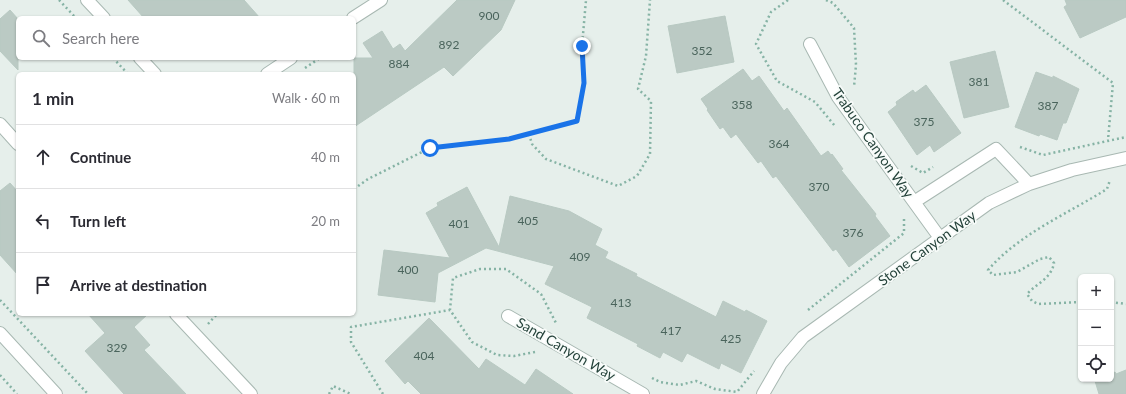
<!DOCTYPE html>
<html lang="en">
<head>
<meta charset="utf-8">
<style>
	body { margin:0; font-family:Lato,sans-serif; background:#f2f2f3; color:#2b2b33 }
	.controls { position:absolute; right:12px; bottom:12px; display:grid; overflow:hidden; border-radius:6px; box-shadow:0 1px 3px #0004 }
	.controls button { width:36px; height:36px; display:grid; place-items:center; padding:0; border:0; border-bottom:1px solid #e1e1e2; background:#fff; color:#2b2b33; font:20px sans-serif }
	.stop { position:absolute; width:12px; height:12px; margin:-9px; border:3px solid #1a73e8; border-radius:50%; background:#fff }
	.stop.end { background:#1a73e8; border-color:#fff; box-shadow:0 1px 4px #0008 }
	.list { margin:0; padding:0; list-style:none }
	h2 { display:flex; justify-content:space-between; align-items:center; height:52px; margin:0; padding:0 16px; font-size:17px }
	h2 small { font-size:13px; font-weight:400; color:#7c7c81 }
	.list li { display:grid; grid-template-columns:26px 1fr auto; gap:12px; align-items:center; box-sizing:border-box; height:64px; padding:0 16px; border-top:1px solid #e1e1e2 }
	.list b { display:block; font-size:15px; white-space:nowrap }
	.list em { font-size:13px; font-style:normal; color:#7c7c81 }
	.icon { flex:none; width:22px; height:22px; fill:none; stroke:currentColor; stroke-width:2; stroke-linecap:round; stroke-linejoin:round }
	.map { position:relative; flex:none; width:1126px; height:394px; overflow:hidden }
	.search { position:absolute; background:#fff; box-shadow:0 1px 3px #0004; left:16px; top:16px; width:340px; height:44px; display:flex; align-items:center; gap:10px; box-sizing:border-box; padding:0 14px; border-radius:6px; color:#7c7c81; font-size:15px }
	.panel { position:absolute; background:#fff; box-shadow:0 1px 3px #0004; left:16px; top:72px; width:340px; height:244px; border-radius:6px }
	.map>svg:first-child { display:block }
	.building { fill:#bbcac4; stroke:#b8c9c2 }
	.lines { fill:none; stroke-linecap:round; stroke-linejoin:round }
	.minor-casing { stroke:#a8b8b2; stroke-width:14 }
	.path { stroke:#86b3a5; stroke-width:2.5; stroke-dasharray:2 3; stroke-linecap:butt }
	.minor { stroke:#fff; stroke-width:12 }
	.route { stroke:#1a73e8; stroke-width:5 }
	.labels { text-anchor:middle; stroke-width:3.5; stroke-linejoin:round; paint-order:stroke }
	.number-label { font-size:12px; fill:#4a645c }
	.street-label { font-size:14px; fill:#24423a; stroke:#f7fbf9 }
</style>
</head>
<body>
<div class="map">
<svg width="1126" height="394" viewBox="0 0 1126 394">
	<rect width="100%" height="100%" fill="#e6efeb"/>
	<!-- building -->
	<path class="building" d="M128,0H244L260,18H144Z
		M457,0H515L501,30L453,76L444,67L354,127V58H373L363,43L382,31L393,49L400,44L405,51Z
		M1065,0H1126V17L1080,38L1064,7L1067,5Z
		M10,10L18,19V70L0,51V19Z
		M725,16L734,62L677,73L668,26Z
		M995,51L1009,107L964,118L950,62Z
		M743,69L752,81L759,76L784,111L787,108L821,156L828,151L831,155L832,154L843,169L841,170L876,214L875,216L890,236L849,267L836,249L833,251L776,176L773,178L761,161L758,163L736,134L731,138L723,127L720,129L707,110L708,109L701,99Z
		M1036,72L1053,78V76L1079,89L1066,123H1063L1057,140L1040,134L1039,136L1015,127Z
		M926,85L961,133L934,152L930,145L917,155L888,112L897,105L896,102L913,90L915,93Z
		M10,183L18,192V275L0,255V191Z
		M467,187L499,247L510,196L569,211L602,229L595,245L608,252L605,258L637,274L636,276L716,317L723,301L745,312L746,310L767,321L741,373L721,363L719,369L687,353L682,362L663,352L660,358L637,346L638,344L587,318L592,307L545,284L554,266L486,248L438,273L435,302L378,295L384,250L450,258L426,213L438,206L437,203Z
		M88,314H148L134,327L150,345L144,350L186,394H124L85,351L105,333Z
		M429,318L479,369L486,359L525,385L536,369L573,394H421L408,381L405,384L385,361Z
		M1126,370V394H1099L1095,381L1099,379H1111V374L1115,372L1116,374Z"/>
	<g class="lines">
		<defs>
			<path id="minor" d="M87,0L104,18
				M353,18L381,0
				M810,44L838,97L940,238
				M140,58L155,74
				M267,74L291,58
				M0,124L18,144
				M914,202L996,149L1029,184
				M176,314L251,394
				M508,316L643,394
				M0,333L56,394
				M763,394L781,363L803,337L989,203L1029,184L1072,170L1126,158"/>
		</defs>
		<!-- minor casing -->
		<use href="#minor" class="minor-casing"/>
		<!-- path -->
		<path class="path" d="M59,0L76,18
			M788,0L771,12L756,44L777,81L815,102L835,126
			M826,0L833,3L854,28L856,65L854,87
			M1003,0L1113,83L1108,140
			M113,58L128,74
			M305,68L320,58
			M529,134L532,144L546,159L618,186L637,176L650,154L651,101L638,89L646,56L650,0
			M1020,147L1043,155L1126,137
			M911,166L923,173L933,167
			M354,189L368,179L430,148L509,139L577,121L584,83L582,46L586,0
			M0,300L88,394
			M1081,302L1038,304L1032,301L1027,294C1037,283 1051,279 1054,263L1049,257L1040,259L1017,272L993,275L988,270C1019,234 1067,214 1107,189L1110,180
			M1111,302L1126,304
			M808,310L904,233V218
			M208,324L217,314
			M535,352L514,356L497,355L472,342L450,310L453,278L480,269H506L541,294L556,323
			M0,375L17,394
			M652,378L660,382L680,385L696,381L715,389L737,392L754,371
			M329,394L333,386L351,394
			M383,394L351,342V327L450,310"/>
		<!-- minor -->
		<use href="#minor" class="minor"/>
	</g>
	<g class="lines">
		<!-- route -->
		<path class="route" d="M430,148L509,139L577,121L584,83L582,46"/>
	</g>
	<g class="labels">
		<!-- number labels -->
		<g class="number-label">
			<text x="489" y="20">900</text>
			<text x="449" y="49">892</text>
			<text x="702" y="55">352</text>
			<text x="399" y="68">884</text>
			<text x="979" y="86">381</text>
			<text x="742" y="109">358</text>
			<text x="1048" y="110">387</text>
			<text x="924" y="126">375</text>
			<text x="779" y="148">364</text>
			<text x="819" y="191">370</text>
			<text x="528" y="225">405</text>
			<text x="459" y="228">401</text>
			<text x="853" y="237">376</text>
			<text x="580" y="261">409</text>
			<text x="408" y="274">400</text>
			<text x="621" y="307">413</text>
			<text x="671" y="335">417</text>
			<text x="731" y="343">425</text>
			<text x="117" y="352">329</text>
			<text x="424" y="360">404</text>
		</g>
		<!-- street labels -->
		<g class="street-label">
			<text transform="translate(873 143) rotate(55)" y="5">Trabuco Canyon Way</text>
			<text transform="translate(927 248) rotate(-36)" y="5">Stone Canyon Way</text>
			<text transform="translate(566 349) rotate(30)" y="5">Sand Canyon Way</text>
		</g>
	</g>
</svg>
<div class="controls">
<button>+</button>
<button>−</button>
<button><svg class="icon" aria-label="locate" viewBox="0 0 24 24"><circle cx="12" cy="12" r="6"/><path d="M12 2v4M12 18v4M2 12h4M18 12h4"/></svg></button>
</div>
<div class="stop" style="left:430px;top:148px"></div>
<div class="stop end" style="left:582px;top:46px"></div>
<div class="search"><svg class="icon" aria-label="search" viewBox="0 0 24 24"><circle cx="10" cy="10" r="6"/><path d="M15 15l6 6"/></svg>Search here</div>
<section class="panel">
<h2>1 min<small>Walk · 60 m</small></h2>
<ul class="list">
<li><svg class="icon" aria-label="ahead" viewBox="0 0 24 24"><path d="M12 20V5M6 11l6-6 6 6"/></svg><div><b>Continue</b></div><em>40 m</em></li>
<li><svg class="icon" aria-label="left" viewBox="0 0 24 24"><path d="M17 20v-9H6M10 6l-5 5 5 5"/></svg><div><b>Turn left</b></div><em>20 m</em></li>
<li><svg class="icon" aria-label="arrive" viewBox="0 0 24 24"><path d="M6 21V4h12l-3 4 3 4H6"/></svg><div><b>Arrive at destination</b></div></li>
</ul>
</section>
</div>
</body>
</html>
